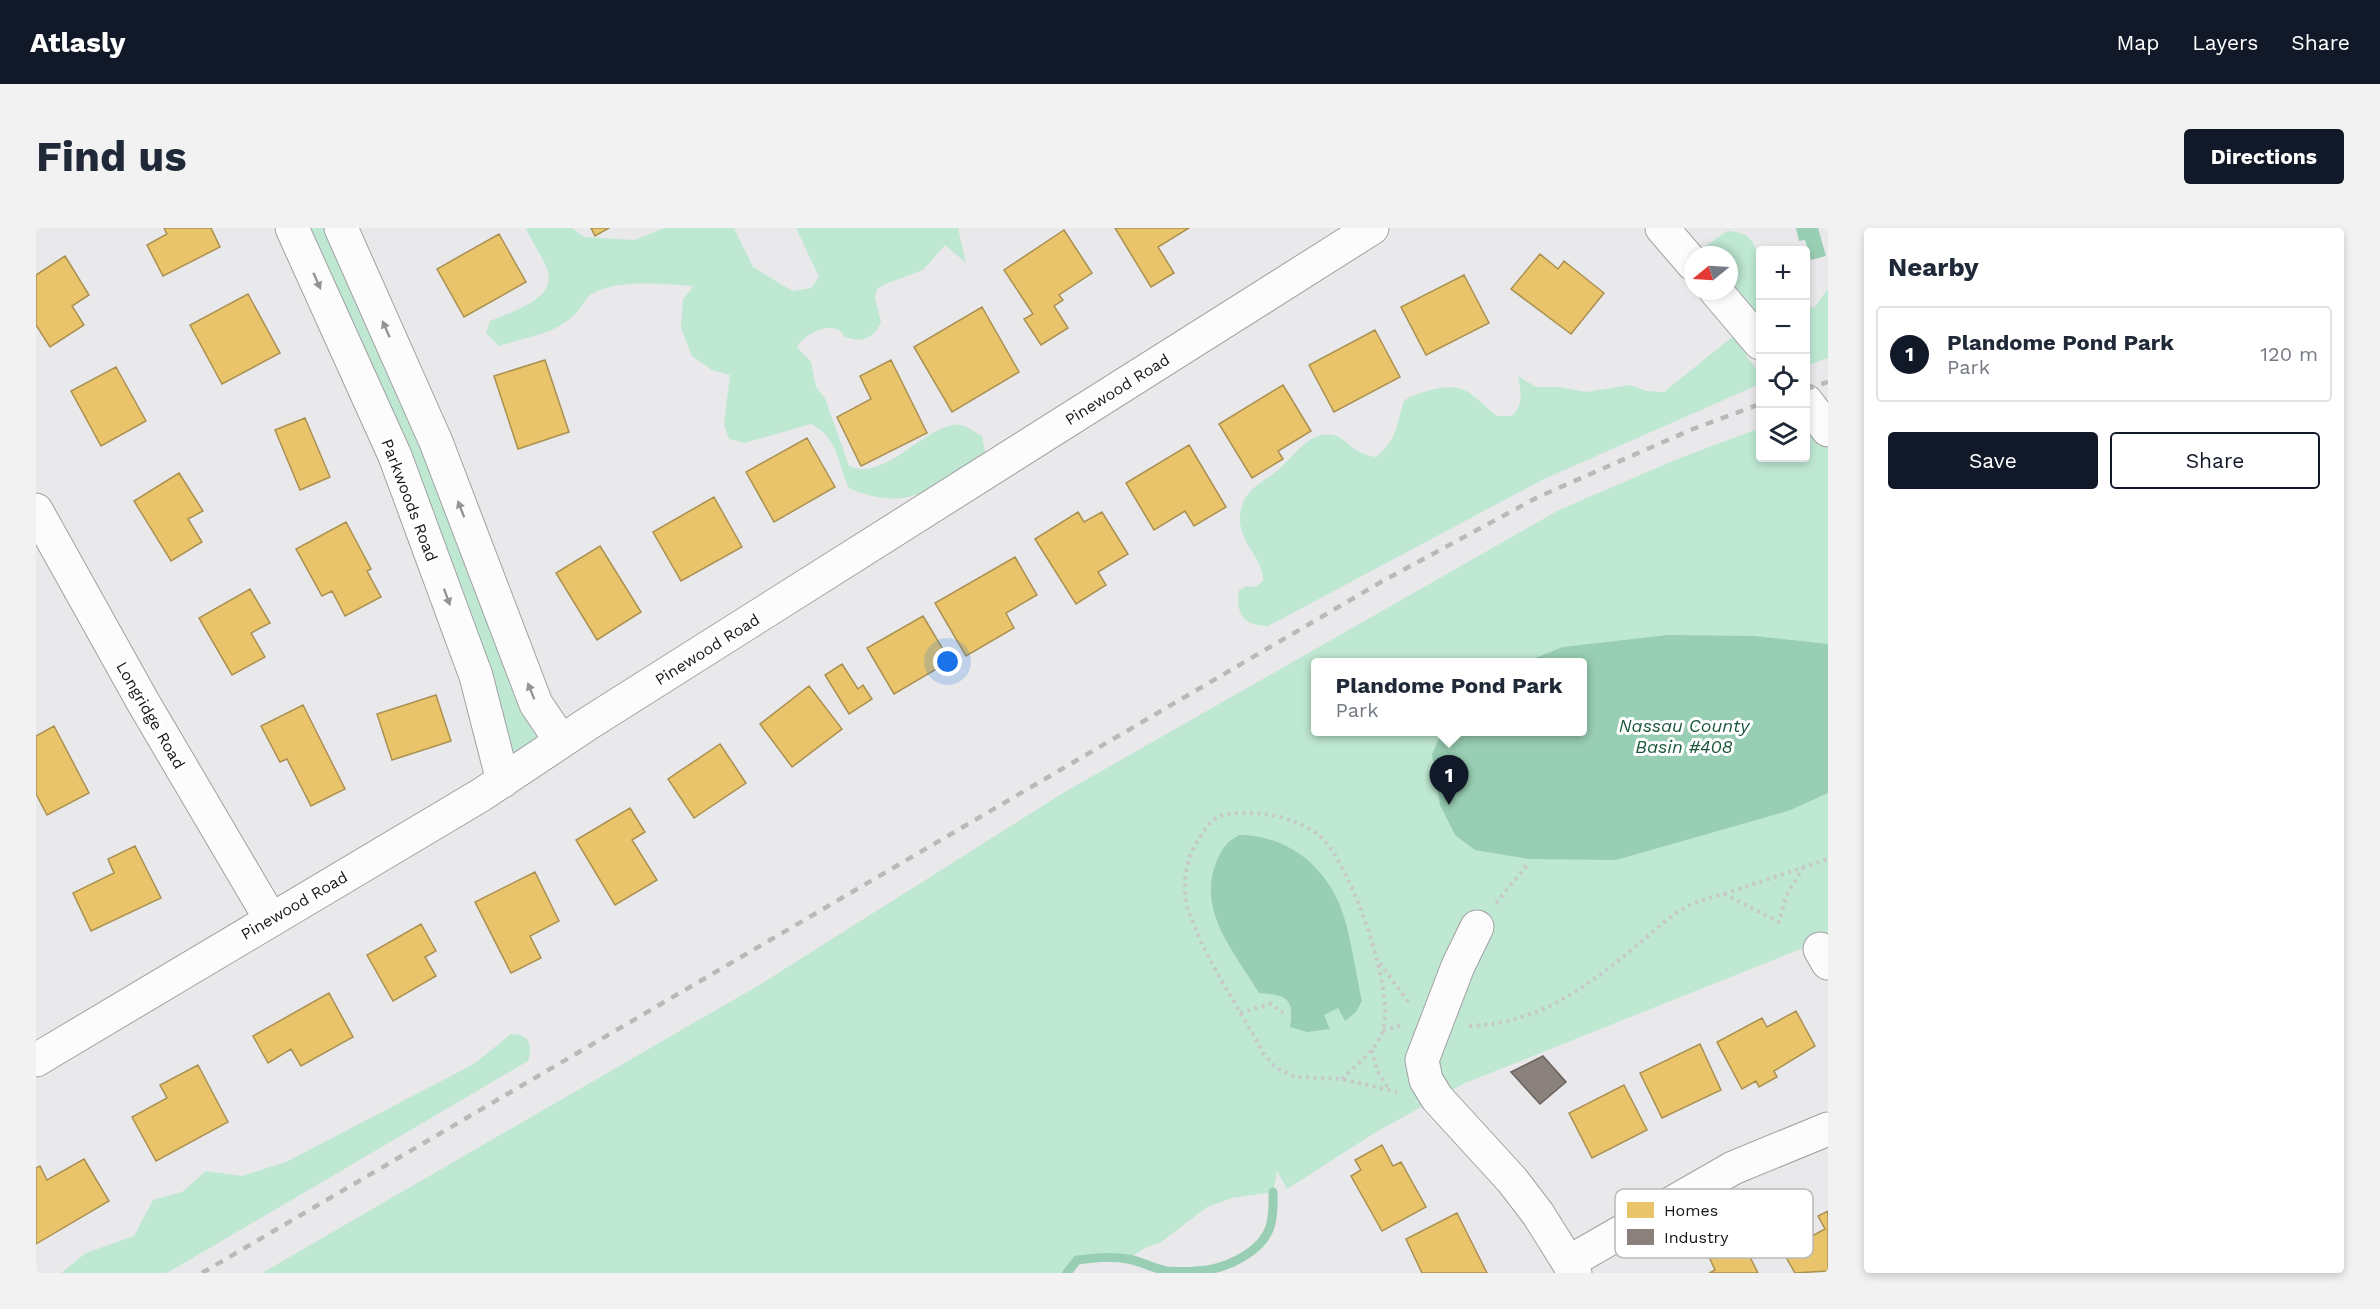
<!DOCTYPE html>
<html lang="en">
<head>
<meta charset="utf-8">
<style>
	body { margin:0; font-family:"Work Sans",sans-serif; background:#f2f2f3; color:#1f2937 }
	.controls { position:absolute; right:18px; top:18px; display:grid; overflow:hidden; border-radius:6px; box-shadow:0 3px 9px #0003 }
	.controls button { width:54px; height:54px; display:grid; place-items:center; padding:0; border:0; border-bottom:2px solid #e0e1e3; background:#fff; color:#1f2937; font:30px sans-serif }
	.compass { position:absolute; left:1648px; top:18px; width:54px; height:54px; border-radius:50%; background:#fff; box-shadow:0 3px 9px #0003; rotate:252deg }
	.you { position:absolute; left:912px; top:434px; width:21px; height:21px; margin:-15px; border:4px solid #fff; border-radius:50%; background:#1a73e8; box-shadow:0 0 0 9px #1a73e833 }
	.badge { display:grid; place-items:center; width:39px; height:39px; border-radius:50%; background:#111827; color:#fff; font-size:20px; font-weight:700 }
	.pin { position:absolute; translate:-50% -50px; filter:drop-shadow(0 2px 3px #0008) }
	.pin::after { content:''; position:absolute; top:32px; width:21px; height:18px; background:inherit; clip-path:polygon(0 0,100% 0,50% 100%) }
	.popup { position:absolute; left:1275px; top:430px; width:276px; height:78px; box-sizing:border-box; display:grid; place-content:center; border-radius:6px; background:#fff; filter:drop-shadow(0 2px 4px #0005); font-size:20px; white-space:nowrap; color:#747a83 }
	.popup b { font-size:22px; color:#1f2937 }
	.popup::after { content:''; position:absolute; left:50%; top:100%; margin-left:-12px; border:12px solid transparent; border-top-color:#fff }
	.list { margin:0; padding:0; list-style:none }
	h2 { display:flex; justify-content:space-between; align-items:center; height:78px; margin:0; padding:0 24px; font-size:26px }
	h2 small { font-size:20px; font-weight:400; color:#747a83 }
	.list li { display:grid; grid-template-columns:39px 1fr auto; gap:18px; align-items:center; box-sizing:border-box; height:96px; margin:0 12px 12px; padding:0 12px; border:2px solid #e0e1e3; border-radius:6px }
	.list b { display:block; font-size:22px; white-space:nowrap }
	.list p { margin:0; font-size:20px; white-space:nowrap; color:#747a83 }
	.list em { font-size:20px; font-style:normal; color:#747a83 }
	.actions { display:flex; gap:12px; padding:18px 24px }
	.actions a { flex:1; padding:14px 0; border:2px solid #111827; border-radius:6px; text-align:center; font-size:21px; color:#111827 }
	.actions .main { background:#111827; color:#fff }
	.icon { flex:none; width:33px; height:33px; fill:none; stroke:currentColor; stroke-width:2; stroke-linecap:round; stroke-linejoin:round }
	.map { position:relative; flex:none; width:1792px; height:1045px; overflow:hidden; border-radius:6px }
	header { display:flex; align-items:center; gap:36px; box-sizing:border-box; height:84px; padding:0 30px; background:#111827; color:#fff }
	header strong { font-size:28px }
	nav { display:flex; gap:33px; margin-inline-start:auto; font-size:21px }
	.intro { display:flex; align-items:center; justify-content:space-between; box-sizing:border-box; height:144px; padding:0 36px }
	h1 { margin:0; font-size:42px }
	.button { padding:15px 27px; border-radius:6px; background:#111827; color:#fff; font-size:21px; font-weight:700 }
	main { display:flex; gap:36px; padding:0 36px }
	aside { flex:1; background:#fff; border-radius:6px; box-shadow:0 3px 9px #0003 }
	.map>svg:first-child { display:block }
	.green { fill:#bee8d2; fill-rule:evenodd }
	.water { fill:#98ceb3 }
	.homes { fill:#e9c46a; stroke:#aa9051; stroke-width:1.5 }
	.industry { fill:#8a817c; stroke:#68615e; stroke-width:1.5 }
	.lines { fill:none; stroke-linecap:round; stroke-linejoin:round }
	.stream { stroke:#98ceb3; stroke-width:9 }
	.street-casing { stroke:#a1a0a2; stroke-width:35 }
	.path { stroke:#c8c8c9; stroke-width:4; stroke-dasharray:3 4.5; stroke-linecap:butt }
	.street { stroke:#fcfcfc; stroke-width:33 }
	.rail { stroke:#bab9ba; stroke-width:4.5; stroke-dasharray:8 8; stroke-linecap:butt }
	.oneway { fill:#959495 }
	.labels { text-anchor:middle; stroke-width:6; stroke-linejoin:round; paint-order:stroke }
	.street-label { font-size:16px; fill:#171618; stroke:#fff }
	.water-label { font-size:18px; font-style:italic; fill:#1a563b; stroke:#fff }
	.key { fill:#fff; stroke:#b9b9ba; stroke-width:1.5 }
	.key-label { font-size:16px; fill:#171618 }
</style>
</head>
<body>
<header>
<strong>Atlasly</strong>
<nav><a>Map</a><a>Layers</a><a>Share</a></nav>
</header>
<div class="intro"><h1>Find us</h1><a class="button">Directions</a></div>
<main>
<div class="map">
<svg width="1792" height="1045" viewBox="0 0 1792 1045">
	<rect width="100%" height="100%" fill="#e9e8ea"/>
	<!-- green -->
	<path class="green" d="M256,0H305L525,513L467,553Z
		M490,0H536L548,9L599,12L628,0H698L717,39L756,63L775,60L783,49L760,0H922L930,35L909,17L887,42L849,56L841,61L839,70L845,94C839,109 826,116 810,109C807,108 806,104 803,102C789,95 768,107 761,119L775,134L780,159L789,170L813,238C851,255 891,193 925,197C931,198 940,205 946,208L950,229C936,247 895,263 872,269C854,273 829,268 813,260C801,235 803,210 775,196L709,215L693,211L688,197L694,147L676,142L656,128L645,100L647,71L658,58C629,56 582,51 557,65C549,69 546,80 539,86C518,107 490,109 463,118L450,105L454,93C476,83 525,71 510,38C504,25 495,13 490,0Z
		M1691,3C1699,4 1708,4 1713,10C1733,31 1724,93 1724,121L1710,128L1724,145V156L1508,251L1232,398C1208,398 1199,386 1203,362L1211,358L1219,359L1227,353C1228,334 1209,319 1205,300C1202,289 1205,274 1213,265C1220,256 1233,250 1242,242C1258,229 1272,203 1297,207C1309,208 1316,226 1340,229C1362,211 1360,198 1368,173C1378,166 1387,164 1399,161C1431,154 1438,170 1461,188H1476C1488,176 1485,163 1482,148L1500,159H1522L1550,164L1594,157L1610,163L1628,164L1711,97L1693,63V27H1658Z
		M1792,61V130L1770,138V78L1778,80Z
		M1770,183L1792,198V710L1429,855L1340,904L1251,961L1241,943L1237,964L1196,970L1171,979L1125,1014L1109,1020L1092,1031L1068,1029L1041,1032L1031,1045H226L725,756L1027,565L1523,282L1639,232L1724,200V230H1770ZM1280,434H1546V504H1280Z
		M475,806C494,806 497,817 492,833L131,1045H25L50,1025L98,1008L117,972L146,964L170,943L206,948L250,934L438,836Z"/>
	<!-- water -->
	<path class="water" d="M1760,0H1782L1790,28L1775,32L1769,12L1763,13Z
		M1632,407L1718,408L1792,416V565L1752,583L1580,632L1493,631L1439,622L1419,607L1404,577L1396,526L1406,504H1546V434H1489L1527,419Z
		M1203,607C1247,607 1284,633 1302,673C1315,702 1319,743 1326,773L1320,784L1309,793L1302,780L1288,787L1294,801L1271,804L1254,799C1259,769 1249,767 1223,765C1201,728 1162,685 1179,638C1184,623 1189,615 1203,607Z"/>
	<!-- homes -->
	<path class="homes" d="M128,0H175L184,19L127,48L111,17L131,6Z
		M555,0H573L559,8Z
		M1079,0H1153L1122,19L1138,45L1115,59Z
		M1028,2L1056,45L1023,67L1027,72L1018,78L1032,100L1005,117L988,91L997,86L968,42Z
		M463,6L490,54L428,89L401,41Z
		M1504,26L1522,41L1528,33L1568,65L1535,106L1475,61Z
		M29,28L53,67L36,78L48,97L14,119L0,97V47Z
		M1428,47L1453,95L1390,127L1365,79Z
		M212,66L244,125L186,156L154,97Z
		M946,79L983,144L916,184L878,119Z
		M1339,102L1364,149L1298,184L1273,137Z
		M509,132L533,204L482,221L458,148Z
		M855,132L891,205L825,238L801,189L835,171L824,148Z
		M80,139L110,193L65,218L35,163Z
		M1247,157L1275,203L1242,223L1247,231L1216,250L1183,196Z
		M269,190L294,249L264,262L239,202Z
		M771,210L799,259L738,294L710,244Z
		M1153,217L1190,279L1158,298L1149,283L1118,302L1090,255Z
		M143,245L167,283L152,291L166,314L135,333L98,273Z
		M678,269L706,319L645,353L617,304Z
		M1042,284L1048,294L1066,284L1092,326L1062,344L1070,357L1040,376L999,311Z
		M310,294L335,341L331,343L345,369L309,388L296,363L286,368L260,321Z
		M564,318L605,384L561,412L520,345Z
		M979,329L1001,367L970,385L978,400L930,428L899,375Z
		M214,361L234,395L215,405L229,429L196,447L163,390Z
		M887,388L914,433L858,466L831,420Z
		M806,436L822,461L827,457L836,471L813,486L789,447Z
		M773,458L806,501L756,539L724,496Z
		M400,467L415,513L356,532L341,486Z
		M267,477L309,561L275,578L251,531L244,534L225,498Z
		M18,498L53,565L11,587L0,566V508Z
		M684,516L710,555L658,590L632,551Z
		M594,580L609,604L596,612L621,652L579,677L540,612Z
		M99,618L125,670L55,703L37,665L78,645L72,631Z
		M499,644L523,693L494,708L505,730L475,745L439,674Z
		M385,696L400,723L389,729L400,748L357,773L331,727Z
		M293,765L317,809L265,838L255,821L232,835L217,808Z
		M1760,783L1779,818L1738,843L1741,849L1723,859L1720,853L1706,861L1681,814L1726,790L1731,799Z
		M1664,816L1685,862L1626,890L1604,845Z
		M162,837L192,894L120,933L96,889L131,870L124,857Z
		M1588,857L1611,902L1556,930L1533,885Z
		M1346,917L1357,938L1365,934L1390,979L1346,1003L1315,948L1325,942L1319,932Z
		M48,931L73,973L0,1016V940L4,938L11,952Z
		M1792,983V1043L1759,1045L1747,1024L1789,1001L1782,988Z
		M1421,985L1451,1045H1386L1370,1011Z
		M1707,1015L1722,1045H1673L1679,1042L1674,1031Z"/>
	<!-- industry -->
	<path class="industry" d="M1507,828L1530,854L1504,876L1475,844Z"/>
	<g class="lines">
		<!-- stream -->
		<path class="stream" d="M1031,1045L1041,1032C1058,1030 1075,1028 1092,1031C1105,1033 1118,1041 1131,1043C1161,1045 1185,1043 1210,1027C1236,1010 1238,993 1237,964"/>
		<defs>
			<path id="street" d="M256,0L359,228L440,448L467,553
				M305,0L400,214L500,476L525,513
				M1626,0L1657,36
				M1680,63L1724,115
				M1770,173L1792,202
				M0,282L107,474L234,690
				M1441,699L1422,738L1386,832L1390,852L1401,870L1476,952L1502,986L1539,1045
				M1784,721L1792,735
				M0,832L445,567L553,495L1336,0
				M1533,1034L1697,940L1792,901"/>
		</defs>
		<!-- street casing -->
		<use href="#street" class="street-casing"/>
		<!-- path -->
		<path class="path" d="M1688,666L1792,631
			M1460,675L1492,636
			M1344,735L1373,775
			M1204,785L1235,776L1247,785
			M1433,798C1503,795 1546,762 1599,719C1614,707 1628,692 1645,682C1658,674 1673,670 1688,666L1743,694L1750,668L1767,640
			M1347,803L1366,797
			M1336,822L1341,842L1352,860
			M1306,851C1320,837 1341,822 1347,802C1359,762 1316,641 1287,611C1269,594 1240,586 1216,585C1185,584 1176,587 1161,614C1149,632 1145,663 1153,684C1170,734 1203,778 1227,825L1240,840L1260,849L1306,851L1361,864"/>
		<!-- street -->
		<use href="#street" class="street"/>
		<!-- rail -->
		<path class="rail" d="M1770,161L1792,154
			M166,1045L1345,354L1502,269L1657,201L1724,176"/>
	</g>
	<!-- one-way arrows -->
	<defs><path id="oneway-solid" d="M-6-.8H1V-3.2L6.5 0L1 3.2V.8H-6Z" transform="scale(1.5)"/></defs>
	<g class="oneway">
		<use href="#oneway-solid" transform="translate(281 53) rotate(66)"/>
		<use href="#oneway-solid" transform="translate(350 101) rotate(-114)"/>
		<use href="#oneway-solid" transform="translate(425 281) rotate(-111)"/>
		<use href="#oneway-solid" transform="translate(411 369) rotate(70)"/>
		<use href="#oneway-solid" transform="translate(495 463) rotate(-112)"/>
	</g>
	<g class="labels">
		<!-- street labels -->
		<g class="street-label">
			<text transform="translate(1081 161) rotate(-32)" y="6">Pinewood Road</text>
			<text transform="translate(374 272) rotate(69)" y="6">Parkwoods Road</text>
			<text transform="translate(671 421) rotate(-32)" y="6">Pinewood Road</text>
			<text transform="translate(115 487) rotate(60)" y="6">Longridge Road</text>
			<text transform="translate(258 677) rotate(-30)" y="6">Pinewood Road</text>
		</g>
		<!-- water labels -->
		<g class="water-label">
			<text x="1648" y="504">Nassau County<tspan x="1648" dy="21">Basin #408</tspan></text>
		</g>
	</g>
	<!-- legend -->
	<rect x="1579" y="961" width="198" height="69" rx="9" class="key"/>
	<rect x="1591" y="974" width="27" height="16" fill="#e9c46a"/>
	<rect x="1591" y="1001" width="27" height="16" fill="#8a817c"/>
	<g class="key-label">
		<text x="1628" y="988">Homes</text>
		<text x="1628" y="1015">Industry</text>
	</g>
</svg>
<div class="controls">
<button>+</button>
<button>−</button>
<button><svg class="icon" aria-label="locate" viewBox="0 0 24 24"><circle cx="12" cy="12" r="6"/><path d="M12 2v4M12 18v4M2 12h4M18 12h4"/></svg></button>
<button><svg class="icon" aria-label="layers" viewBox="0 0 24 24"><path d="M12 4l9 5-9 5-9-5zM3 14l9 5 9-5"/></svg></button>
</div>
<svg class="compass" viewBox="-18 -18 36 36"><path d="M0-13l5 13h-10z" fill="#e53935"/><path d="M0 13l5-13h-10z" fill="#747a83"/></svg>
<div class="you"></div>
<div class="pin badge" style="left:1413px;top:577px">1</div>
<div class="popup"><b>Plandome Pond Park</b>Park</div>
</div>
<aside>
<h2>Nearby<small></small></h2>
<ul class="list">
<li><span class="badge">1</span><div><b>Plandome Pond Park</b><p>Park</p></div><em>120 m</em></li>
</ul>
<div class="actions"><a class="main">Save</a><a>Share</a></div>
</aside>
</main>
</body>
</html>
